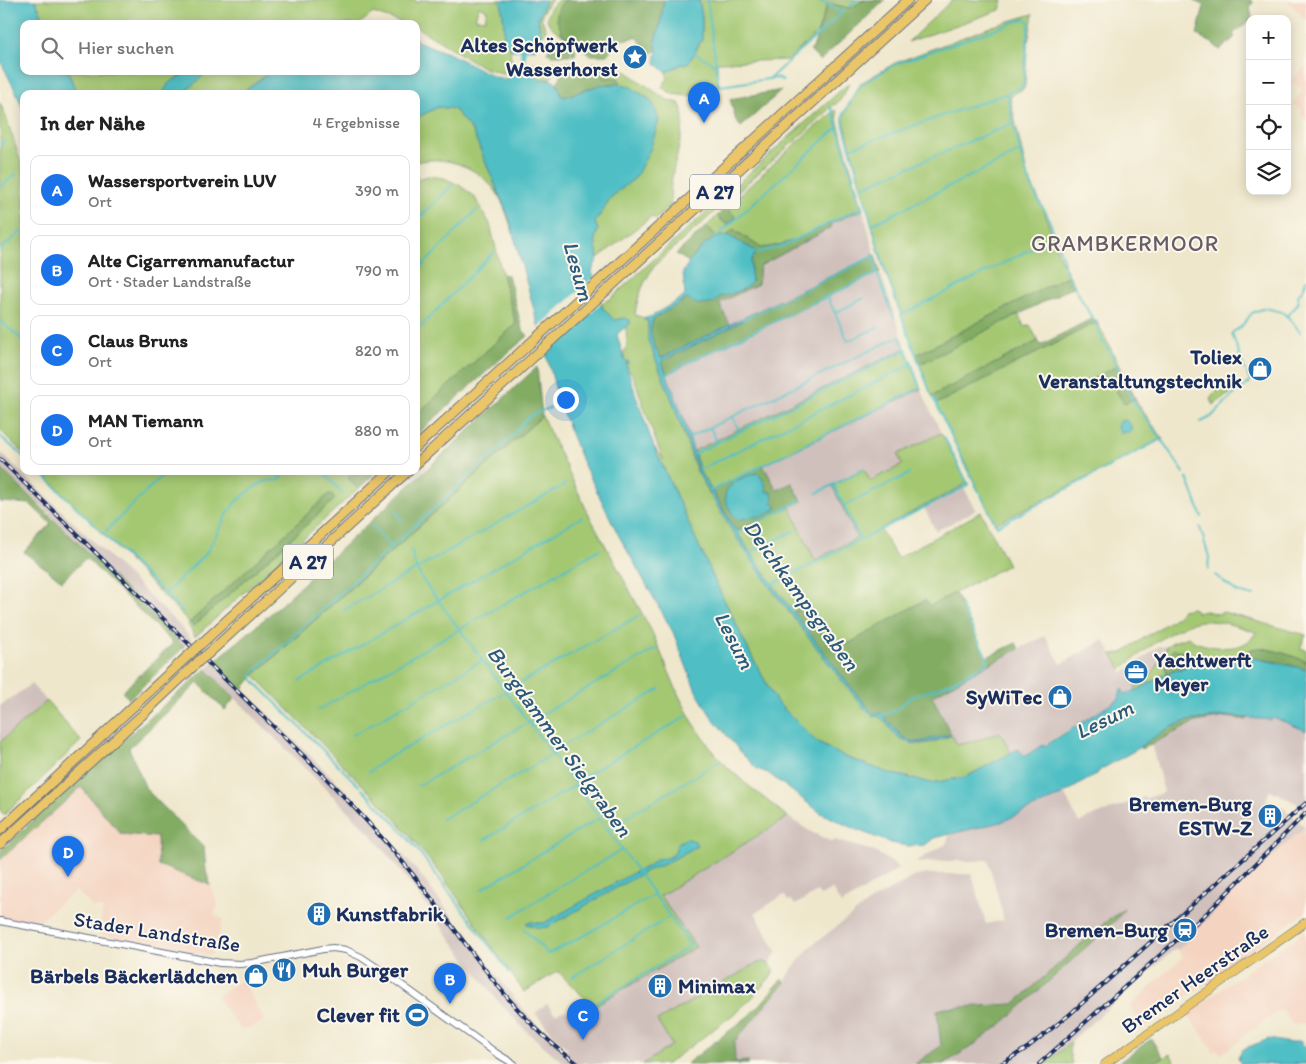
<!DOCTYPE html>
<html lang="de">
<head>
<meta charset="utf-8">
<style>
	body { margin:0; font-family:Itim,sans-serif; background:#f2f2f2; color:#222 }
	.controls { position:absolute; right:15px; top:15px; display:grid; overflow:hidden; border-radius:10px; box-shadow:0 2px 12px #0003 }
	.controls button { width:45px; height:45px; display:grid; place-items:center; padding:0; border:0; border-bottom:1px solid #e0e0e0; background:#fff; color:#222; font:25px sans-serif }
	.you { position:absolute; left:565px; top:399px; width:18px; height:18px; margin:-12px; border:4px solid #fff; border-radius:50%; background:#1a73e8; box-shadow:0 0 0 8px #1a73e833 }
	.badge { display:grid; place-items:center; width:32px; height:32px; border-radius:50%; background:#1a73e8; color:#fff; font-size:16px; font-weight:700 }
	.pin { position:absolute; translate:-50% -41px; filter:drop-shadow(0 1px 2px #0008) }
	.pin::after { content:''; position:absolute; top:26px; width:18px; height:15px; background:inherit; clip-path:polygon(0 0,100% 0,50% 100%) }
	.list { margin:0; padding:0; list-style:none }
	h2 { display:flex; justify-content:space-between; align-items:center; height:65px; margin:0; padding:0 20px; font-size:21px }
	h2 small { font-size:16px; font-weight:400; color:#767676 }
	.list li { display:grid; grid-template-columns:32px 1fr auto; gap:15px; align-items:center; box-sizing:border-box; height:70px; margin:0 10px 10px; padding:0 10px; border:1px solid #e0e0e0; border-radius:10px }
	.list b { display:block; font-size:19px; white-space:nowrap }
	.list p { margin:0; font-size:16px; white-space:nowrap; color:#767676 }
	.list em { font-size:16px; font-style:normal; color:#767676 }
	.icon { flex:none; width:28px; height:28px; fill:none; stroke:currentColor; stroke-width:2; stroke-linecap:round; stroke-linejoin:round }
	.map { position:relative; flex:none; width:1306px; height:1064px; overflow:hidden }
	.search { position:absolute; background:#fff; box-shadow:0 2px 12px #0003; left:20px; top:20px; width:400px; height:55px; display:flex; align-items:center; gap:12px; box-sizing:border-box; padding:0 18px; border-radius:10px; color:#767676; font-size:19px }
	.panel { position:absolute; background:#fff; box-shadow:0 2px 12px #0003; left:20px; top:90px; width:400px; height:385px; border-radius:10px }
	.map>svg:first-child { display:block }
	.built { fill:#f4d3c0 }
	.industrial { fill:#d0c0bc }
	.green { fill:#a4c872; stroke:#607c68; fill-rule:evenodd }
	.forest { fill:#83ac64; stroke:#4f6e61 }
	.water { fill:#50bfc5; stroke:#367792 }
	.pier { fill:#efe7cc }
	.lines { fill:none; stroke-linecap:round; stroke-linejoin:round }
	.stream { stroke:#50bfc5; stroke-width:2 }
	.canal { stroke:#50bfc5; stroke-width:5.5 }
	.minor-casing { stroke:#656f84; stroke-width:8 }
	.major-casing { stroke:#656f84; stroke-width:9 }
	.highway-casing { stroke:#656f84; stroke-width:11 }
	.minor { stroke:#fff; stroke-width:6 }
	.major { stroke:#ebc669; stroke-width:8 }
	.highway { stroke:#ebc669; stroke-width:9 }
	.rail-casing { stroke:#1b2f5e; stroke-width:4 }
	.rail { stroke:#fbf7ec; stroke-width:2; stroke-dasharray:5.5; stroke-linecap:butt }
	.highway-bridge-casing { stroke:#656f84; stroke-width:11; stroke-linecap:butt }
	.highway-bridge { stroke:#ebc669; stroke-width:9 }
	.labels { text-anchor:middle; stroke-width:4; stroke-linejoin:round; paint-order:stroke }
	.shield { fill:#fbf7ec; stroke:#5e6b89; stroke-width:1 }
	.shield-label { font-size:20px; font-weight:bold; fill:#1b2f5e }
	.poi-label { font-size:21px; font-weight:bold; fill:#1b2f5e; stroke:#fbf7ec; text-anchor:end }
	.street-label { font-size:21px; fill:#1b2f5e; stroke:#fbf7ec }
	.neighbourhood-label { font-size:22px; letter-spacing:1px; fill:#665d66; stroke:#fbf7ec }
	.water-label { font-size:22px; font-style:italic; fill:#2b5a7d; stroke:#fbf7ec }
</style>
</head>
<body>
<div class="map">
<svg width="1306" height="1064" viewBox="0 0 1306 1064">
	<rect width="100%" height="100%" fill="#fbf7ec"/>
	<filter id="ink" filterUnits="userSpaceOnUse"><feTurbulence type="fractalNoise" baseFrequency=".02" numOctaves="2"/><feDisplacementMap in="SourceGraphic" scale="10" xChannelSelector="R" yChannelSelector="G"/><feConvolveMatrix kernelMatrix="1 2 1 2 8 2 1 2 1" color-interpolation-filters="sRGB"/></filter>
	<filter id="wash" filterUnits="userSpaceOnUse"><feTurbulence type="fractalNoise" baseFrequency=".0096" numOctaves="4" result="noise"/><feDisplacementMap in="SourceGraphic" scale="20" xChannelSelector="R" yChannelSelector="G"/><feGaussianBlur stdDeviation="1.12" result="paint"/><feColorMatrix in="noise" values="0 0 0 0 0 0 0 0 0 0 0 0 0 0 0 0 0 1.4 0 .05"/><feComposite in="paint" operator="in"/></filter>
	<g filter="url(#wash)">
		<rect width="100%" height="100%" fill="#efe7cc"/>
		<!-- built -->
		<path class="built" d="M1287,0H1306V20Z
			M1306,67V118L1300,114L1302,110L1293,104L1303,90L1289,81Z
			M81,787L121,834L157,837L158,866L210,885L218,905L214,915L224,919L211,956L99,934L103,909L91,906L76,890L37,923L0,917V860Z
			M1305,827L1306,912L1144,1027L1130,1006L1183,957L1178,950L1233,892Z
			M1306,930V1023L1293,1025L1282,1009L1240,1038L1241,1040L1221,1054L1217,1049L1213,1052L1211,1047L1187,1013Z
			M241,980L245,983L264,1021L247,1029H240L217,997L220,994Z"/>
		<!-- industrial -->
		<path class="industrial" d="M863,210L875,255L730,325L719,303L758,284L760,266L831,227L830,224L858,211L860,212Z
			M880,272L906,348L694,451L667,375L690,362Z
			M921,389L941,433L898,454L902,465L870,481L864,468L832,485L857,539L815,560L790,507L802,501L792,483L777,490L763,465Z
			M0,452L123,570L179,625L192,640L184,647L80,546L49,513L0,468Z
			M963,486L976,510L936,531L923,506Z
			M1045,636L1061,664L1104,640L1123,673L1159,646L1167,647L1155,670L1141,686L1135,687L1136,691L1126,695L1124,694L1119,699L1024,757L1018,749L1011,753L1000,732L976,741L957,745L932,696L979,669Z
			M214,662L344,789L377,824L421,876L522,1008L542,1031L566,1051L568,1049L556,1038L535,1013L547,1004L555,1014L565,1010L567,1012L588,1001L595,1006L695,947L660,896L788,817L811,832L832,842L835,840L873,851L894,863L898,869L841,904L832,889L821,896L817,892L795,905L791,900L788,901L784,895L755,913L777,952L769,964L764,962L658,1021L672,1045L643,1064H589L585,1062L582,1063L584,1064H565L527,1032L497,1000L443,929L411,884L370,833L206,669Z
			M31,684L47,701L0,742V706Z
			M1225,717L1246,720L1247,717L1271,720V718L1285,722L1306,731V811L1298,804L1270,790L1266,800L1284,808L1305,827L1233,892L1178,950L1176,948L1045,1064H943L971,1047L1003,1023L1116,921L1123,910L1103,924L1014,1004L946,1008L937,1010L941,1047L915,1064H748V1061L735,1062L734,1042L785,982L792,969L812,945L872,900L913,877L927,874H972L986,924L1004,920L988,859L977,861H942L916,863L917,861L946,844L950,834L1001,822L1026,812L1064,793L1079,823L1085,819L1144,797L1145,799L1164,792L1151,743L1196,722Z"/>
		<!-- green -->
		<path class="green" d="M35,0H416V3L422,0H501C502,13 506,27 503,40L510,46L512,74L502,73L484,68L416,27V24H406L373,13L359,24H46ZM479,6L487,10L485,19L475,18Z
			M546,0H552L545,8L541,17L546,30L543,35L541,33L538,18Z
			M558,0H565C554,11 558,22 563,35C553,29 542,22 550,9C552,6 555,3 558,0Z
			M699,0H865L850,9L828,3L817,33L788,60L717,62L718,91L688,96L672,94L662,87L668,78L666,72C676,67 688,63 694,54C698,49 698,45 702,40V16Z
			M952,0H1003L1000,10L908,42Z
			M1033,14L1027,49L1025,86L1023,89L1010,96L1011,103L1027,174L1043,208L1059,256L1069,275L916,355L882,264L843,117L861,83L895,63L993,26Z
			M573,62V64L556,71L550,79C535,81 535,76 535,63Z
			M594,63H602L621,68L667,100L679,103C690,119 675,158 672,177C670,186 670,195 671,205L655,220L652,216L598,258L595,239L598,230L595,222L604,209L610,198L635,178L652,101L629,86L621,84L618,78H605L580,68L581,66Z
			M68,71H271L241,94H77Z
			M850,82L841,99L835,105L834,104L827,110V112L657,263C645,278 637,296 635,315L644,318V320H647L648,322L649,340L672,400L696,469L709,493L770,587L842,681L867,711L875,716H878C884,720 888,725 893,730C897,734 903,740 909,742C921,748 940,740 952,735L957,745L976,741L1000,732L1011,753L966,777L931,783L889,773L845,757L818,743L776,701L750,653L714,579L654,447L664,460L658,447L634,378L631,372L628,371L626,364L629,362L625,361L623,354L627,346L626,327L630,324L624,318L614,320L612,319L601,305L607,300H609Z
			M0,103L7,120L24,172V454L0,430Z
			M438,107L454,109L473,132L509,218L515,238C510,225 506,210 500,198C484,169 448,154 416,162V118Z
			M836,110L838,123L863,210L860,212L858,211C827,225 795,245 761,248L733,229L728,235L717,237L707,226L717,216L727,225L735,217L726,207L803,137Z
			M428,176L444,178L459,185L474,196L490,224L502,274L516,324L416,415V179Z
			M1019,314L1024,327L1030,325L1038,341L932,396L920,364Z
			M1097,322L1128,382L1137,403L1163,439L995,524L936,404Z
			M906,348L921,389L712,490L700,472L694,451Z
			M1224,382L1232,392L1213,405L1210,399Z
			M542,416L589,515L652,632L679,696L691,719L709,746L724,764L745,783L788,817L660,896L696,947L594,1006L575,989L558,971L524,992L440,873L395,818L254,675Z
			M941,433L968,483L880,529L897,558L981,512L1008,565L930,606L925,600L836,651L801,608L793,612L773,585L736,531L790,507L815,560L857,538L832,485L864,468L870,481L902,465L898,454Z
			M41,471H355L348,478L358,489L195,637L188,624L189,622ZM330,494L335,499L194,626L190,623Z
			M1193,608L1197,613L1205,611L1219,614L1223,612L1306,635L1300,648L1306,650V661C1293,657 1265,645 1253,649C1247,651 1243,657 1236,658C1224,659 1212,657 1201,661L1197,655L1165,666L1167,673L1136,691L1135,687C1149,684 1161,660 1167,648L1165,647L1173,642L1188,637C1190,638 1192,640 1195,642C1199,644 1205,645 1210,646C1228,649 1247,649 1256,632C1239,627 1221,620 1203,621C1180,621 1139,655 1121,669L1112,654L1123,653L1133,645L1178,616L1181,610Z
			M47,701L81,741L4,815L0,810V742Z
			M764,962L769,964L774,971L772,975L752,998L734,1014L667,1064H643L672,1045L657,1021L757,963Z
			M1071,1042L1069,1051L1072,1064H1045Z
			M1170,1054L1176,1064H1146L1164,1058Z"/>
		<!-- forest -->
		<path class="forest" d="M565,0H664L660,26L655,40L657,50L650,54L637,37L617,41L607,55H591L583,49L577,42L563,35L557,20V13L560,5Z
			M865,0H885L820,61L810,51L813,48L828,3L850,8Z
			M1193,0H1251L1253,3L1250,7L1252,18L1250,19V20L1233,34L1235,37L1220,50L1212,43L1197,35L1204,6Z
			M560,40L574,46L576,51L575,55H551L547,52L553,42Z
			M591,66H602L605,78L611,77L618,78L621,84C598,82 583,93 562,97L557,83L563,73Z
			M782,90L741,127L736,121L730,99Z
			M726,207L736,217L727,225L717,216Z
			M830,224L832,227L760,266L758,284L719,303L730,325L661,358C653,346 648,333 653,319L687,298L715,301C724,291 743,294 752,282C751,275 750,265 752,259C754,256 756,254 756,251L728,235L733,229L761,248C786,246 808,234 830,224Z
			M707,226L717,237L696,253L689,262L676,254Z
			M875,255L880,272L690,362L667,375L662,362L664,360L744,320L743,318Z
			M502,274L508,275L522,329L528,336L504,356L416,435V415L516,324Z
			M1069,275L1075,286L920,364L916,355Z
			M1093,318L1097,322L936,404L932,396L1038,341L1041,345Z
			M1119,365L1135,399L1124,403L1107,377L1074,392L1072,389Z
			M537,367L542,416L254,675L242,690L214,662L276,609Z
			M763,465L777,490L792,483L802,501L736,531L712,490Z
			M0,468C62,527 123,587 184,647L129,699L122,692L173,643L86,558L62,581L24,552L51,524L30,504L0,502Z
			M355,471H377L358,489L348,477Z
			M330,493L335,499L194,626L190,622Z
			M955,593L987,657L1016,643L1019,649L979,669L932,696L951,734L920,742L912,741L902,737L881,713L874,714L869,709L845,680L793,612L801,608L836,651L925,600L930,606Z
			M1261,648L1283,653L1306,661V670C1284,662 1260,658 1237,658L1252,649Z
			M1174,649L1197,655L1201,661L1167,673C1164,662 1165,656 1174,649Z
			M206,669L235,698L225,710L198,683L129,748L146,789L204,848L206,871L210,885L158,865L157,837L121,834L81,787L0,860V851L86,772Z
			M1225,716L1247,717V720L1225,717L1196,722L1141,749L1140,747L1167,729L1187,721Z
			M1124,909L1116,920L1003,1023L971,1047L943,1064H915L941,1046L937,1010L946,1008L1014,1004L1103,924Z
			M782,979L785,981V982L734,1042L735,1062L748,1061V1064H686L746,1018L760,1005Z
			M1151,1039L1164,1058L1146,1064H1117Z"/>
		<!-- water -->
		<path class="water" d="M0,0H35L46,24H24V71H68L77,94H24V111L17,94L0,60Z
			M501,0H546L538,18L541,33L543,35L535,44V49L511,50L510,46L503,40C506,27 502,13 501,0Z
			M664,0H699L702,16V40L698,45L695,53L687,64H682L666,72L655,63L657,50L655,40L660,26Z
			M416,38L417,41L450,54L495,77L508,79L511,74V65L535,63C535,90 544,74 555,82C559,85 560,92 562,97L568,96L600,85L619,84L629,86L652,101L659,120L650,150L635,178L610,198L604,209L595,222L598,230L595,239L598,258L592,271L602,307L614,320L624,318L630,320V324L619,332L617,335L625,361H628L629,362L626,364L638,402L654,447L714,579L750,653L776,701L818,743L845,757L889,773L931,783L966,777L1018,749L1025,756L1041,746L1046,745L1119,699L1121,689L1123,690L1124,694H1126L1140,689L1163,675L1207,659L1254,658L1297,667L1306,670V731L1285,722L1272,718L1271,720L1225,716L1187,721L1167,729L1132,752L1100,770L1097,774L1058,797L1001,822L934,838L925,845L908,846L891,843L852,828L821,813L768,773L757,769L743,755L711,716L696,691L673,632L619,536L582,461L562,411L560,410L558,400V398L509,218L473,132L454,109L438,107L416,118V94H241L271,71H416Z
			M187,71H202V77L182,94H162L169,83Z
			M728,235L756,251C756,254 754,256 752,259C750,265 751,275 752,282C747,289 736,292 727,295C725,296 722,295 720,297C717,298 716,301 714,302C706,307 693,304 687,299L653,319C648,333 653,346 661,358L743,318L744,320L664,360L662,362L683,417L700,472L736,531L773,585L845,680L869,709L874,714L881,713L902,737L912,741L920,742L951,734L952,735C936,741 912,750 897,736C892,731 887,723 881,718L878,716H873L867,711L842,681L770,587L734,534L699,475L672,400L648,340V322L647,320H644V318L650,317L685,296L683,272L689,262L704,245L715,238Z
			M1123,420H1126L1130,424L1132,430L1130,432L1121,433C1119,430 1117,427 1118,423Z
			M758,473L764,482L767,492H772L773,503L777,508C769,513 761,517 752,517C747,518 744,518 739,520C733,517 732,514 729,508C727,505 725,501 725,497C725,483 747,475 758,473Z
			M685,839H689L695,841L697,846L665,864L646,871L548,927L539,928L527,924V922C533,921 538,924 544,923L631,874L648,866L656,859L668,858L674,854L678,843Z
			M1269,1039L1290,1043L1300,1041L1306,1048V1064H1241L1238,1058L1243,1049Z"/>
		<!-- pier -->
		<path class="pier" d="M594,277L601,304L544,356L537,329Z"/>
		<g class="lines">
			<!-- stream -->
			<path class="stream" d="M707,0L716,65
				M816,0L831,6L841,14
				M850,6L857,0
				M693,52L716,65L718,81L720,86L775,78L780,79L783,81
				M769,79L845,10
				M1007,94C1015,131 1024,184 1047,214L1064,262V268L1097,327L1103,342L1111,354L1133,401L1161,439L1184,473
				M831,107L834,116L835,115
				M843,113H844L857,90L862,84L896,64L1024,19L1029,20L1023,86L1005,94L850,148
				M844,113L843,119L844,127L886,272L901,315L930,392
				M834,116L862,211
				M0,145L4,141
				M0,187L16,174
				M862,187L1013,123
				M416,221L452,185
				M873,224L1021,151
				M717,237L718,235L837,128
				M0,250L24,229
				M755,253L779,247L789,243L858,209H861
				M874,257L877,273L894,318
				M416,272L477,210
				M827,296L848,341L878,327
				M835,313L864,298
				M901,315L1055,237
				M1287,316C1293,308 1299,308 1298,296L1304,287L1306,280
				M742,320L874,256L873,253
				M0,321L24,341
				M416,331L494,252
				M1245,370L1232,334L1233,332L1241,327L1252,313L1265,308L1282,312L1291,320L1300,332
				M666,375C673,372 678,367 684,364L877,273
				M933,397L967,469L997,526L1161,439
				M732,416L739,430
				M1201,422L1211,417L1232,396L1249,383L1250,381L1247,373
				M710,428L717,441
				M0,436L24,457
				M688,438L898,337L900,338L912,364L919,385V388L916,390L710,491
				M694,454L905,350
				M699,470L912,364
				M39,471L69,500
				M322,471L343,494
				M1187,478L1202,517
				M834,485L860,539
				M817,493L862,470
				M72,503L165,594L207,552L226,516L235,503L253,488L266,481L279,480L287,471
				M844,506L909,474
				M396,510L402,521
				M372,526L391,547
				M1200,527L1209,557L1208,569
				M106,531L167,471
				M736,533L800,501
				M411,550L416,568L422,579L580,791L691,946L597,1002
				M749,553L794,531
				M1215,575L1237,592L1254,596
				M771,585L967,486L968,484L967,482L944,437
				M165,594L183,612
				M344,610L566,484
				M300,681L582,517
				M318,710L600,549
				M881,715L892,712L902,706L909,698L945,685L973,671L988,662V660L961,606
				M353,735L483,660
				M552,752L660,689
				M369,772L374,768L385,760L640,615
				M574,782L687,716
				M359,786L253,680L252,677L253,673L499,449L529,417L538,412L550,408
				M418,786L657,648
				M362,789L397,825L417,849L510,973
				M441,820L553,754
				M608,830L630,815L719,762
				M484,840L576,785
				M482,889L599,818
				M511,917L557,888L622,850
				M524,929L548,954L587,934L653,895
				M571,978L669,917"/>
			<!-- canal -->
			<path class="canal" d="M523,43V71"/>
		</g>
	</g>
	<g filter="url(#ink)">
		<g class="lines">
			<defs>
				<path id="minor" d="M0,921L220,963L240,964L252,963L323,949L333,948L346,950L361,957L385,973L496,1053L514,1064"/>
				<path id="major" d="M1105,1064L1306,922"/>
				<path id="highway" d="M416,447L908,0
					M416,464L925,0
					M201,644L390,471
					M209,653L408,471
					M0,830L191,653
					M0,844L142,715L199,661"/>
			</defs>
			<!-- minor casing -->
			<use href="#minor" class="minor-casing"/>
			<!-- major casing -->
			<use href="#major" class="major-casing"/>
			<!-- highway casing -->
			<use href="#highway" class="highway-casing"/>
			<!-- minor -->
			<use href="#minor" class="minor"/>
			<!-- major -->
			<use href="#major" class="major"/>
			<!-- highway -->
			<use href="#highway" class="highway"/>
			<defs>
				<path id="rail" d="M0,459L325,777C359,812 392,847 421,885C470,947 513,1018 578,1064
					M1001,1064L1027,1048L1069,1015L1306,803
					M1039,1064L1210,910L1306,813"/>
			</defs>
			<!-- rail casing -->
			<use href="#rail" class="rail-casing"/>
			<!-- rail -->
			<use href="#rail" class="rail"/>
			<defs>
				<path id="highway-bridge" d="M191,653L201,644
					M199,661L209,653"/>
			</defs>
			<!-- highway-bridge casing -->
			<use href="#highway-bridge" class="highway-bridge-casing"/>
			<!-- highway-bridge -->
			<use href="#highway-bridge" class="highway-bridge"/>
		</g>
	</g>
	<!-- icons -->
	<defs>
		<symbol id="sight-disc" viewBox="-11 -11 22 22"><circle r="9.5" fill="#1f6fb2" stroke="#fbf7ec"/><path d="M0-6L1.8-2.2L6-1.7L2.9 1.2L3.7 5.4L0 3.3L-3.7 5.4L-2.9 1.2L-6-1.7L-1.8-2.2Z" fill="#fff"/></symbol>
		<symbol id="shop-disc" viewBox="-11 -11 22 22"><circle r="9.5" fill="#1f6fb2" stroke="#fbf7ec"/><path d="M-5-2.5h2.3a2.7 3.5 0 0 1 5.4 0H5L5.5 6h-11ZM-1.5-2.5h3a1.5 2.3 0 0 0-3 0Z" fill="#fff"/></symbol>
		<symbol id="office-disc" viewBox="-11 -11 22 22"><circle r="9.5" fill="#1f6fb2" stroke="#fbf7ec"/><path d="M-6-3h4V-5.5h4V-3h4V5H-6ZM-1-4.5V-3h2v-1.5ZM-6 0V1H6V0Z" fill="#fff"/></symbol>
		<symbol id="building-disc" viewBox="-11 -11 22 22"><circle r="9.5" fill="#1f6fb2" stroke="#fbf7ec"/><path d="M-4-6H4V6H1V3H-1V6H-4ZM-2.5-4.3h1.7v1.8h-1.7ZM.8-4.3h1.7v1.8H.8ZM-2.5-1h1.7V.8h-1.7ZM.8-1h1.7V.8H.8Z" fill="#fff"/></symbol>
		<symbol id="station-disc" viewBox="-11 -11 22 22"><circle r="9.5" fill="#1f6fb2" stroke="#fbf7ec"/><path d="M-3-6H3Q5-6 5-4V2Q5 4 3 4L4.5 6H3L1.5 4h-3L-3 6H-4.5L-3 4Q-5 4-5 2V-4Q-5-6-3-6ZM-3.5-4v3h7v-3ZM-3.5 1v1.5H-2V1ZM2 1v1.5H3.5V1Z" fill="#fff"/></symbol>
		<symbol id="restaurant-disc" viewBox="-11 -11 22 22"><circle r="9.5" fill="#1f6fb2" stroke="#fbf7ec"/><path d="M-5-6h1v4h1v-4h1v4h1v-4h1v5L-1.5 .5V6h-2V.5L-5-1ZM5-6V6H3V1.5H1.5Q1.5-4 5-6Z" fill="#fff"/></symbol>
		<symbol id="stadium-disc" viewBox="-11 -11 22 22"><circle r="9.5" fill="#1f6fb2" stroke="#fbf7ec"/><path d="M0-5a6.5 5 0 1 0 0 10a6.5 5 0 1 0 0-10ZM-3.5-1.8h7v3.6h-7Z" fill="#fff"/></symbol>
	</defs>
	<g fill-rule="evenodd">
		<use href="#sight-disc" x="621" y="43" width="28" height="28"/>
		<use href="#shop-disc" x="1246" y="355" width="28" height="28"/>
		<use href="#office-disc" x="1122" y="658" width="28" height="28"/>
		<use href="#shop-disc" x="1046" y="683" width="28" height="28"/>
		<use href="#building-disc" x="1256" y="802" width="28" height="28"/>
		<use href="#building-disc" x="305" y="900" width="28" height="28"/>
		<use href="#station-disc" x="1171" y="916" width="28" height="28"/>
		<use href="#restaurant-disc" x="270" y="956" width="28" height="28"/>
		<use href="#shop-disc" x="242" y="962" width="28" height="28"/>
		<use href="#building-disc" x="646" y="972" width="28" height="28"/>
		<use href="#stadium-disc" x="403" y="1001" width="28" height="28"/>
	</g>
	<g class="labels">
		<!-- shield labels -->
		<g class="shield">
			<rect x="690" y="174.5" width="50" height="35" rx="4"/>
			<rect x="283" y="544.5" width="50" height="35" rx="4"/>
		</g>
		<g class="shield-label">
			<text x="715" y="199">A 27</text>
			<text x="308" y="569">A 27</text>
		</g>
		<!-- poi labels -->
		<g class="poi-label">
			<text x="618" y="52">Altes Schöpfwerk<tspan x="618" dy="24">Wasserhorst</tspan></text>
			<text x="1242" y="364">Toliex<tspan x="1242" dy="24">Veranstaltungstechnik</tspan></text>
			<text x="1154" y="667" text-anchor="start">Yachtwerft<tspan x="1154" dy="24">Meyer</tspan></text>
			<text x="1042" y="704">SyWiTec</text>
			<text x="1252" y="811">Bremen-Burg<tspan x="1252" dy="24">ESTW-Z</tspan></text>
			<text x="336" y="921" text-anchor="start">Kunstfabrik</text>
			<text x="1168" y="937">Bremen-Burg</text>
			<text x="302" y="977" text-anchor="start">Muh Burger</text>
			<text x="238" y="983">Bärbels Bäckerlädchen</text>
			<text x="678" y="993" text-anchor="start">Minimax</text>
			<text x="400" y="1022">Clever fit</text>
		</g>
		<!-- street labels -->
		<g class="street-label">
			<text transform="translate(157 932) rotate(9)" y="7">Stader Landstraße</text>
			<text transform="translate(1195 979) rotate(-35)" y="7">Bremer Heerstraße</text>
		</g>
		<!-- neighbourhood labels -->
		<g class="neighbourhood-label">
			<text x="1125" y="251">GRAMBKERMOOR</text>
		</g>
		<!-- water labels -->
		<g class="water-label">
			<text transform="translate(579 271) rotate(74)" y="8">Lesum</text>
			<text transform="translate(802 595) rotate(54)" y="8">Deichkampsgraben</text>
			<text transform="translate(735 640) rotate(63)" y="8">Lesum</text>
			<text transform="translate(1104 719) rotate(-26)" y="8">Lesum</text>
			<text transform="translate(560 741) rotate(54)" y="8">Burgdammer Sielgraben</text>
		</g>
	</g>
</svg>
<div class="controls">
<button>+</button>
<button>−</button>
<button><svg class="icon" aria-label="locate" viewBox="0 0 24 24"><circle cx="12" cy="12" r="6"/><path d="M12 2v4M12 18v4M2 12h4M18 12h4"/></svg></button>
<button><svg class="icon" aria-label="layers" viewBox="0 0 24 24"><path d="M12 4l9 5-9 5-9-5zM3 14l9 5 9-5"/></svg></button>
</div>
<div class="you"></div>
<div class="pin badge" style="left:704px;top:123px">A</div>
<div class="pin badge" style="left:450px;top:1004px">B</div>
<div class="pin badge" style="left:583px;top:1040px">C</div>
<div class="pin badge" style="left:68px;top:877px">D</div>
<div class="search"><svg class="icon" aria-label="search" viewBox="0 0 24 24"><circle cx="10" cy="10" r="6"/><path d="M15 15l6 6"/></svg>Hier suchen</div>
<section class="panel">
<h2>In der Nähe<small>4 Ergebnisse</small></h2>
<ul class="list">
<li><span class="badge">A</span><div><b>Wassersportverein LUV</b><p>Ort</p></div><em>390 m</em></li>
<li><span class="badge">B</span><div><b>Alte Cigarrenmanufactur</b><p>Ort · Stader Landstraße</p></div><em>790 m</em></li>
<li><span class="badge">C</span><div><b>Claus Bruns</b><p>Ort</p></div><em>820 m</em></li>
<li><span class="badge">D</span><div><b>MAN Tiemann</b><p>Ort</p></div><em>880 m</em></li>
</ul>
</section>
</div>
</body>
</html>
